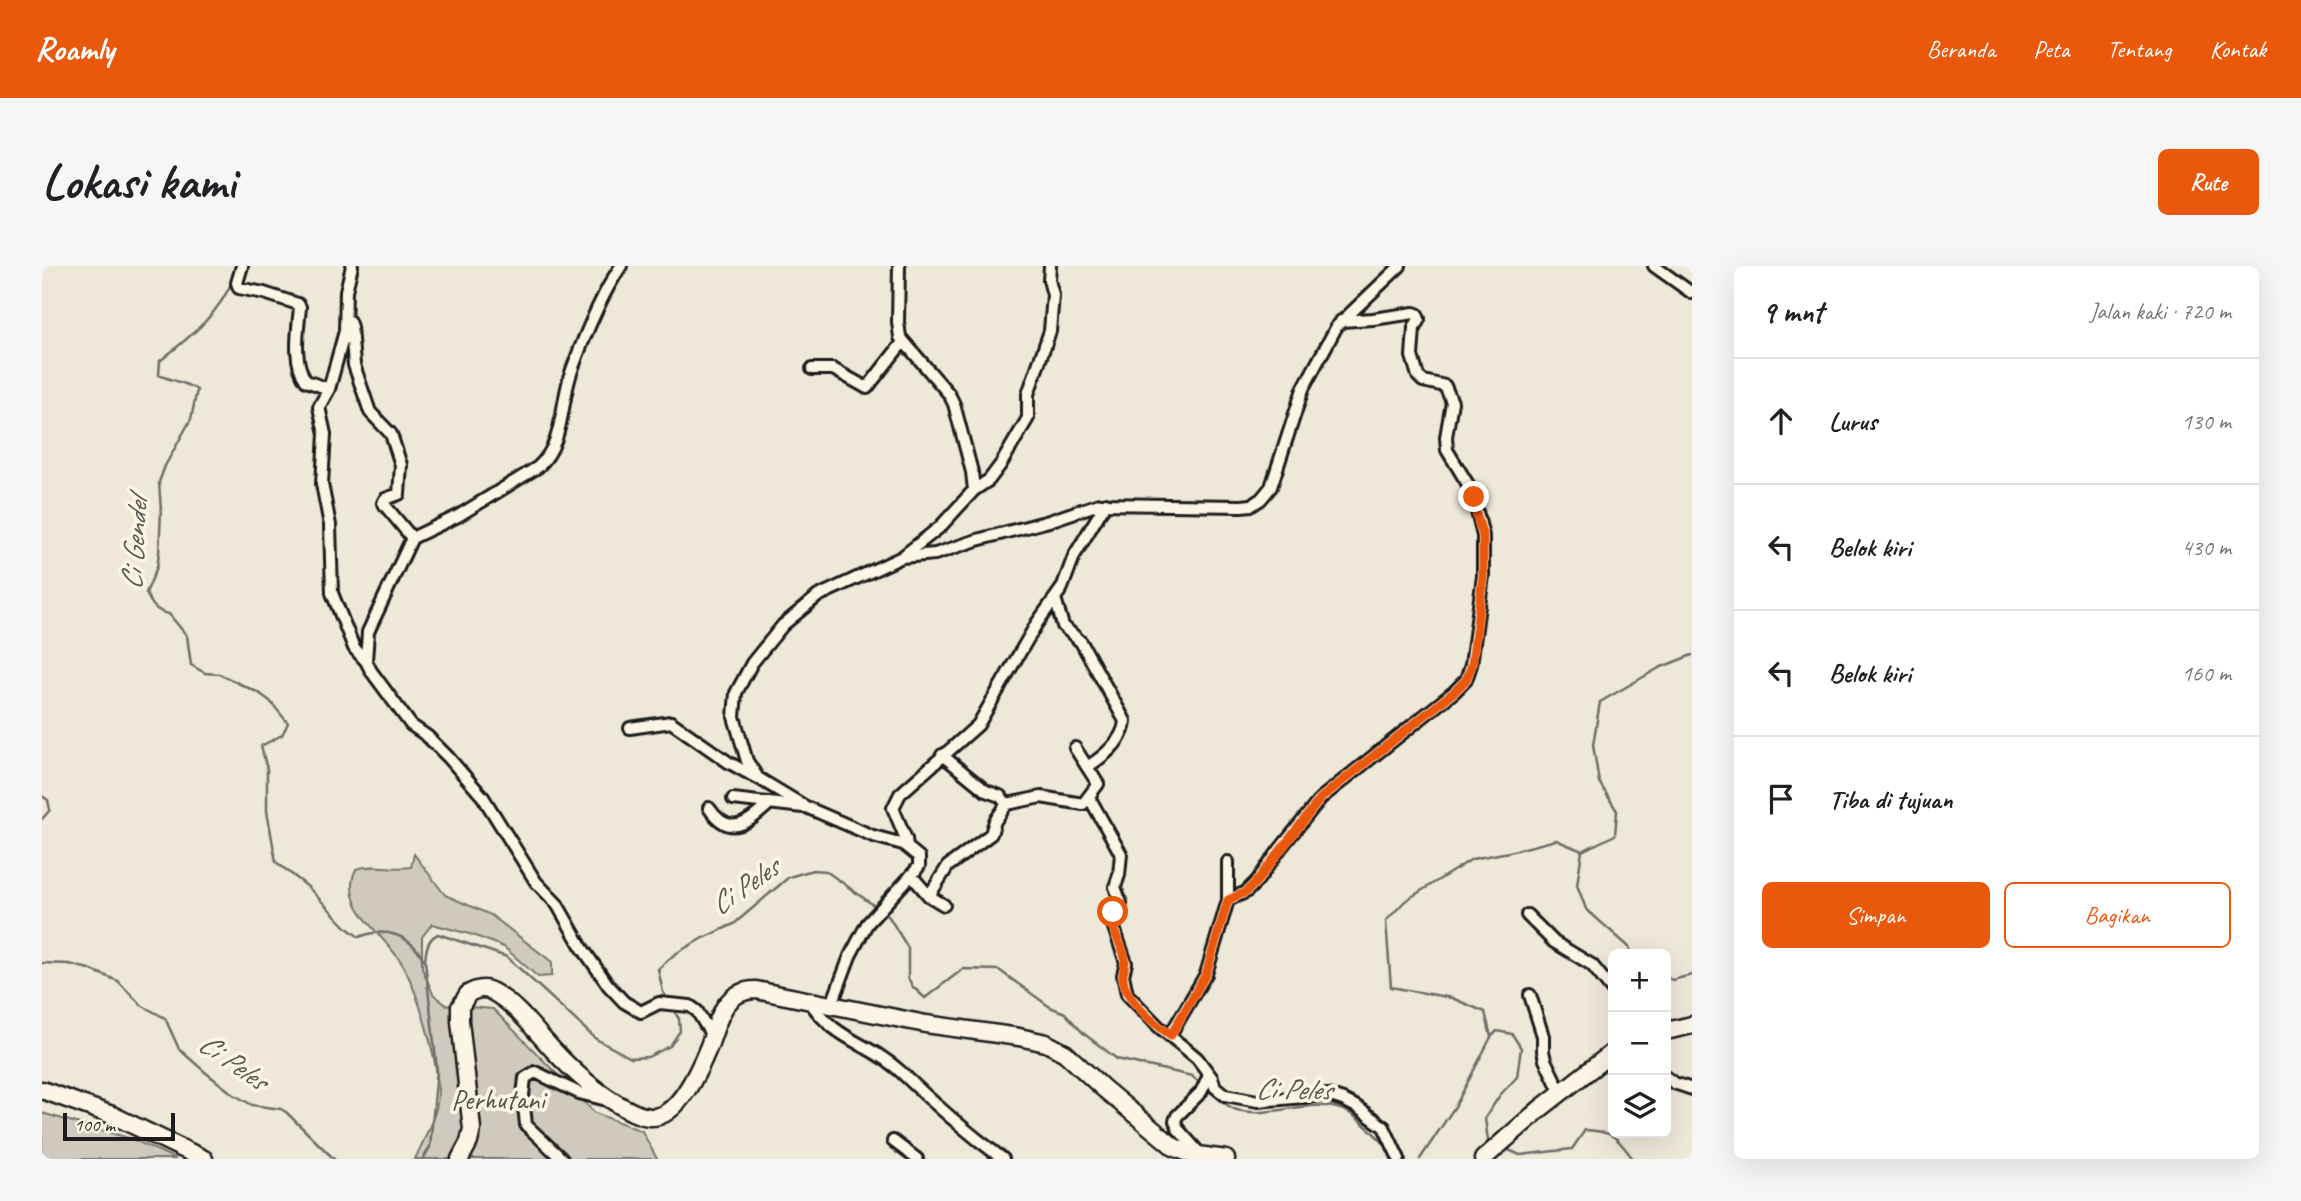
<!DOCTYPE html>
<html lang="id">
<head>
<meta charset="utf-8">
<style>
	body { margin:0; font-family:Caveat,sans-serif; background:#f6f6f6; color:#202124 }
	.controls { position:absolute; right:21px; bottom:21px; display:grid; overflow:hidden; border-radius:10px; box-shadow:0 7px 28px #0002 }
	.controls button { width:63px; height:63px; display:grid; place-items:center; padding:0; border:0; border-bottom:2px solid #e0e0e0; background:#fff; color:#202124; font:35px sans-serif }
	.scale { position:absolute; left:21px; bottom:18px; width:112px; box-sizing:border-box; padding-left:7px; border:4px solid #1c1c1c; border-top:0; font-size:19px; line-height:24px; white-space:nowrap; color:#1c1c1c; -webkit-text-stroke:5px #fcf5e5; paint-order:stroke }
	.stop { position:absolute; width:21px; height:21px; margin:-16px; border:5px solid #ea580c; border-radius:50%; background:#fff }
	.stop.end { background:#ea580c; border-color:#fff; box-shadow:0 2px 7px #0008 }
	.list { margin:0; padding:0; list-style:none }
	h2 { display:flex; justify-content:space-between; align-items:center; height:91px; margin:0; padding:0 28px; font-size:30px }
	h2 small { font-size:23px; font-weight:400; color:#757577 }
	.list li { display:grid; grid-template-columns:46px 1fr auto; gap:21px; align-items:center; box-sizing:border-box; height:126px; padding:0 28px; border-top:2px solid #e0e0e0 }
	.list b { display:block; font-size:26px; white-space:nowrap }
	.list em { font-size:23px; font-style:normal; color:#757577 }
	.actions { display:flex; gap:14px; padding:21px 28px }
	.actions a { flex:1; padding:16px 0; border:2px solid #ea580c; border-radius:10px; text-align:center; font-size:24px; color:#ea580c }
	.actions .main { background:#ea580c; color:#fff }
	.icon { flex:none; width:38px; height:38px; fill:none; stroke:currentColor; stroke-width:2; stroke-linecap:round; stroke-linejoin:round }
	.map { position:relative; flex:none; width:1650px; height:893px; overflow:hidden; border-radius:10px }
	header { display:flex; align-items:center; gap:42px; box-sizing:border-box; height:98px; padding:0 35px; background:#ea580c; color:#fff }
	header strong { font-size:33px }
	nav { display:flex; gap:38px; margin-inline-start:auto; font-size:24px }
	.intro { display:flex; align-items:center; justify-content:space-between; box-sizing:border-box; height:168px; padding:0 42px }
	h1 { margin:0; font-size:49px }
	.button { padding:18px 32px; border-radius:10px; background:#ea580c; color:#fff; font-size:24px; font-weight:700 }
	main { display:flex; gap:42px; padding:0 42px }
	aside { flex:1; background:#fff; border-radius:10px; box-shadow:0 7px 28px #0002 }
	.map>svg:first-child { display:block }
	.green { fill:#cfcabd; stroke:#76736c; stroke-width:2 }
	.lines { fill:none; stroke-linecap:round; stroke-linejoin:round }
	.stream { stroke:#6f6c67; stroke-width:2.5 }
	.minor-casing { stroke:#1c1c1c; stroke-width:16 }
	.highway-casing { stroke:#1c1c1c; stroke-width:21 }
	.minor { stroke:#fcf5e5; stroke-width:10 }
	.highway { stroke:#fcf5e5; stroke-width:16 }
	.route { stroke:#ea580c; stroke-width:9 }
	.labels { text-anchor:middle; stroke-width:7; stroke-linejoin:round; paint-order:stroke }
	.park-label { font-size:28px; fill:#52504c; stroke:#fcf5e5 }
	.water-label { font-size:30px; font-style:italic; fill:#5b5854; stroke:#fcf5e5 }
</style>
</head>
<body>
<header>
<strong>Roamly</strong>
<nav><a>Beranda</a><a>Peta</a><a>Tentang</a><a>Kontak</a></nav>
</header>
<div class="intro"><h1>Lokasi kami</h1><a class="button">Rute</a></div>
<main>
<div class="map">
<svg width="1650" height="893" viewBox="0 0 1650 893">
	<rect width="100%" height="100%" fill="#eee8d9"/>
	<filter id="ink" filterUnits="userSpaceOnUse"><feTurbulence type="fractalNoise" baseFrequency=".0143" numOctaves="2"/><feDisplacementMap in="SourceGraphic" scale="14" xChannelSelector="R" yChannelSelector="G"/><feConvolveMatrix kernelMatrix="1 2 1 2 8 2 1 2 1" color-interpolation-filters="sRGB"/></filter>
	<g filter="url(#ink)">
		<!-- green -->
		<path class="green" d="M372,588L403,629L449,649L510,696V710L496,711L462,681L431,669L390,658L380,671V702L391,728L404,739L451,743L553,847L600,865L615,893H373C381,876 391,857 395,838C401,807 377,731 363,703C347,670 295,643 314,603C333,597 350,604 369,601Z
			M0,847L90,873L134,893H0Z"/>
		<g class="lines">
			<!-- stream -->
			<path class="stream" d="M191,13C177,49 147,71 118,95L117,109C131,115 143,116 155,124L149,153L123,200L117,216L119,245L117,288L115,301L104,327C109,338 114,346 127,348L145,370L149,399L163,407L177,408L217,427L228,435L246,457L240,469L219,480L225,503V545L234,596L266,621L305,662L317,671C344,661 367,668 382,694
				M0,530L6,534L8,544L0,553
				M1540,585L1573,569L1575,545L1557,516L1551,479L1558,436L1617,402L1650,389
				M839,645L847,651L866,682V712L871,721L883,732L921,703L957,704L1008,741L1023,747L1041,767L1075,793L1150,810L1159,818
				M0,697L27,698L47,703L76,715L99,739L123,752L137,783L163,806L191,828L210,839L239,843L244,846L292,893
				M1624,711L1630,714L1650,709
				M626,734L621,726L616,703L633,688L659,673L692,658L747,611L771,604L784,605L834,641
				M1164,822C1172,829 1185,841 1195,844C1231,853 1269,830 1304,845C1317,851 1335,871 1346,881
				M1449,876L1446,875L1443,852L1458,829L1475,811L1479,782L1470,768L1455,765L1449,771
				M1462,882L1478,889L1530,883L1543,864C1571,865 1575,871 1591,893
				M381,893L388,881L395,804L383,695C384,684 385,673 396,668L465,691L554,773L589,792L606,791L628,780L638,765L637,753L631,743
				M1378,893L1414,839L1449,771L1443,746L1410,732L1349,721L1344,655L1363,635L1430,593L1467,586L1514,574L1540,585L1535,619L1544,643L1587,681L1591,688"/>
			<defs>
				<path id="minor" d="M200,0L195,17L197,22L222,27L256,38L258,41C256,65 250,95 264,115L287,123
					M310,0L304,25L303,65L287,123L277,141L283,168L280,218L288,259L290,327L312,382L324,395
					M579,0C558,31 543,68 530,104C518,136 523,177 496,201L416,250L370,272L326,366L324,395L329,405L369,459L385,470L406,491L441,531L494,616L515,638L539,680L566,719L582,736L599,746L617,737L648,740L655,745L670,770
					M857,0L856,56L858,71L907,128L912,138L930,206L932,224
					M1612,0L1650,27
					M307,55L309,61L312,99L328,146L349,168L359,199L357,228L343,233L341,237L370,272
					M770,103H791L825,122L861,76
					M860,291L898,261L932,224L947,214L959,198L986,152V128L1008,65L1011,29L1007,14L1008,0
					M1013,332L1021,360L1039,376L1083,455C1082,474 1061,491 1045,501
					M588,462L629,456L686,496L713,511
					M900,489L944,525L958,530L965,538L999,531L1041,538L1056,518L1033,482
					M1047,531L1079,588L1077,609L1073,621L1079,637L1070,648L1069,653L1084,697L1081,709L1085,728L1117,761L1155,792L1170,812L1173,821L1183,829L1216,835L1285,829L1301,834L1315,841L1342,861L1357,893
					M691,533L761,541
					M667,542C688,573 706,557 727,538
					M865,580L864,573L851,542L858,528L936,459L995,357L1020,322L1032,290L1064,237
					M869,609L887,630L902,639
					M887,630L906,600L949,568L953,555L965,538
					M1186,634L1204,626L1215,615L1238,583L1279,532L1412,426L1424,414L1429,399L1441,310V270L1430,225L1405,184L1404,171L1410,136L1403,120L1381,115L1376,110L1370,90L1372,62L1377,53L1375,48L1372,47L1331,53L1299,55
					M1485,649L1512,676L1550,699L1571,725
					M1488,729L1501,770V785L1503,794L1519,827
					M767,734C792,775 827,776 859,806C892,838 923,865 961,893
					M790,738L808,690L825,658L874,604L877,600V591L861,578L831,570L764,541L716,512L705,495L692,451L694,427L710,397L741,359L776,330L860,291L893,288L935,274L1007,255L1057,238L1199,240L1210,239L1219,233L1229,221L1261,123L1295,60L1358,0
					M1128,769L1164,708L1186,634V596
					M1624,811L1632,817L1650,823
					M851,875L875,893
					M1161,891L1136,863L1133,855L1135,850L1159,826L1167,809
					M520,893L484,859L481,829L483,812L493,806L537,827L565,834"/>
				<path id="highway" d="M1624,765L1650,759
					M0,824L70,849L162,893
					M418,893L427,876L430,863L418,755V741L426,728C434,723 443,721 451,726C471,737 487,757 502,774C523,798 546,820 574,837C584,843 596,850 608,851C636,853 658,802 667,780C676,756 681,724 714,724L884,758L977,771L1004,777L1023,787L1061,822L1132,881L1149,888L1184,893
					M1441,893L1498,843L1571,786"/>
			</defs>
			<!-- minor casing -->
			<use href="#minor" class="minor-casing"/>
			<!-- highway casing -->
			<use href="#highway" class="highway-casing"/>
			<!-- minor -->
			<use href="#minor" class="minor"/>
			<!-- highway -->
			<use href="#highway" class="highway"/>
		</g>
	</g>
	<g class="lines" filter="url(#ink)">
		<!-- route -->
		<path class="route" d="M1071,646C1066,660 1078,675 1082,688C1085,697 1081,701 1081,710C1080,731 1112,758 1129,769L1164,708L1186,634L1204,626L1215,615L1279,532L1412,426L1424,414L1430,399L1441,310V270L1434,248L1432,231"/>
	</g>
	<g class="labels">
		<!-- park labels -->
		<g class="park-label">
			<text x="456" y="843">Perhutani</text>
		</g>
		<!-- water labels -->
		<g class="water-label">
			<text transform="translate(92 278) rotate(-86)" y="10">Ci Gendel</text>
			<text transform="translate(702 620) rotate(-35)" y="10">Ci Peles</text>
			<text transform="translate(191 795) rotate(35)" y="10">Ci Peles</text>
			<text transform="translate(1251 823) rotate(1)" y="10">Ci Peles</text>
		</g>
	</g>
</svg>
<div class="controls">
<button>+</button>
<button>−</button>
<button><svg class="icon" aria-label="layers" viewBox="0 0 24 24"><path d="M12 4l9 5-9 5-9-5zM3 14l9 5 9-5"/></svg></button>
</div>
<div class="scale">100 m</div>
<div class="stop" style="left:1071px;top:646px"></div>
<div class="stop end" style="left:1432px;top:231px"></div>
</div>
<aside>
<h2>9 mnt<small>Jalan kaki · 720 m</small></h2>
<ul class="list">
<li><svg class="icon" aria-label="ahead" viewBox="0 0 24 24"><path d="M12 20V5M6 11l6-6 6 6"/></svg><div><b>Lurus</b></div><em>130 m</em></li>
<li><svg class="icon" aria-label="left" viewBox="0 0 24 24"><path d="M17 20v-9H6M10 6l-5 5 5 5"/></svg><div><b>Belok kiri</b></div><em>430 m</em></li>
<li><svg class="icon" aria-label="left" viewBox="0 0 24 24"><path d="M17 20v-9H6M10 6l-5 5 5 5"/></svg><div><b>Belok kiri</b></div><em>160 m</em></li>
<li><svg class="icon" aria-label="arrive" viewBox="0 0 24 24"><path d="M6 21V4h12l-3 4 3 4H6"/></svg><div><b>Tiba di tujuan</b></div></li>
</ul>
<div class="actions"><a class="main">Simpan</a><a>Bagikan</a></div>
</aside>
</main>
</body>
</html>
